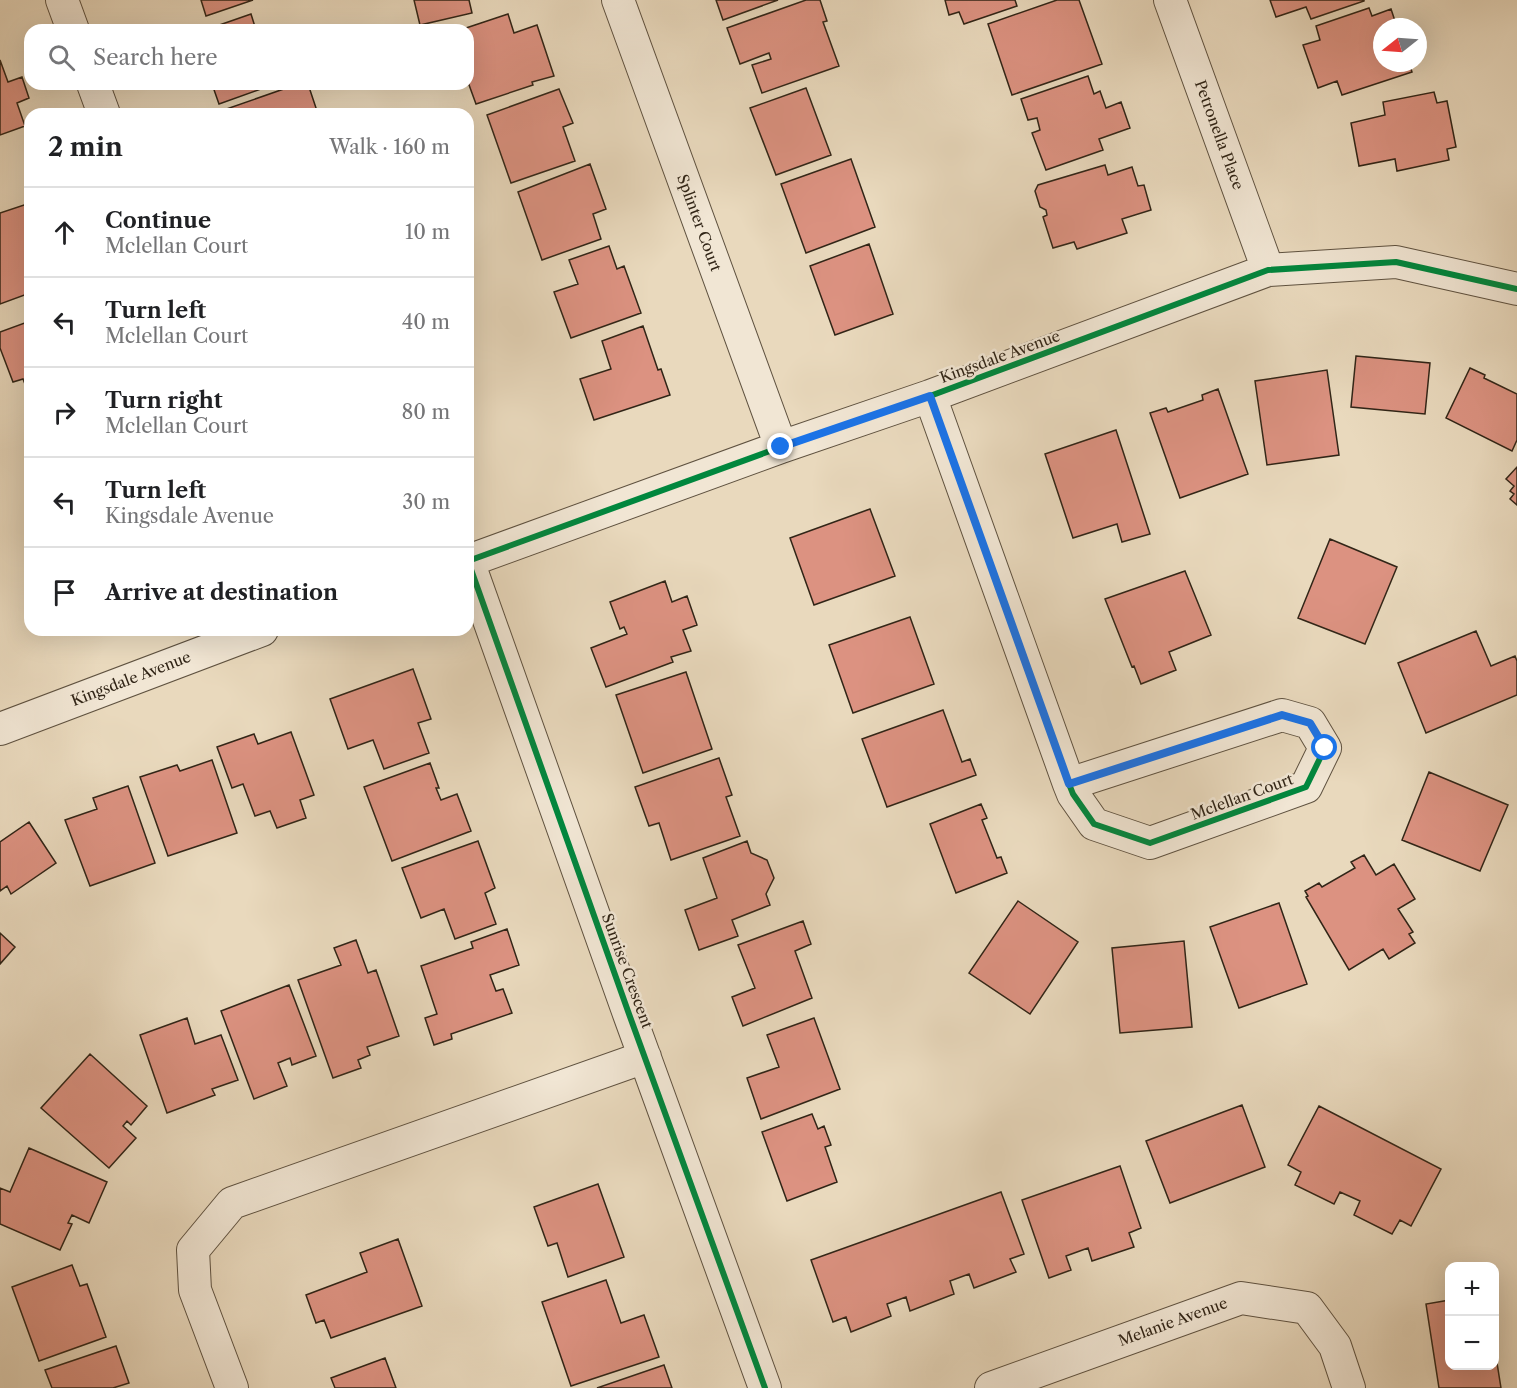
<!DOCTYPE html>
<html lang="en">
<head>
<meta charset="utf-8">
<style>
	body { margin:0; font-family:"Libre Caslon Text",serif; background:#f6f6f6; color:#202124 }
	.controls { position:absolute; right:18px; bottom:18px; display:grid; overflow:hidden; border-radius:12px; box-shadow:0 6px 24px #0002 }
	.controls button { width:54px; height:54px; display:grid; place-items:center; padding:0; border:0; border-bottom:2px solid #e0e0e0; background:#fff; color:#202124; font:30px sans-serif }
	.compass { position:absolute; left:1373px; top:18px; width:54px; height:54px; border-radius:50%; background:#fff; box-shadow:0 6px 24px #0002; rotate:253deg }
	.stop { position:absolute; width:18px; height:18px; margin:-14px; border:4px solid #1a73e8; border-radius:50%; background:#fff }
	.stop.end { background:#1a73e8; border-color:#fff; box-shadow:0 2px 6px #0008 }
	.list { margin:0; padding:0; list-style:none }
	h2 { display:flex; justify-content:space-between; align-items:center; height:78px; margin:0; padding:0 24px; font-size:26px }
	h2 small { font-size:20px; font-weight:400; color:#757577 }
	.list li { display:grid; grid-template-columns:39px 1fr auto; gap:18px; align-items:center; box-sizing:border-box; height:90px; padding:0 24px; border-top:2px solid #e0e0e0 }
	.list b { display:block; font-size:22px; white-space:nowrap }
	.list p { margin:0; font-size:20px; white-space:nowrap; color:#757577 }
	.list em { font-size:20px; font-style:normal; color:#757577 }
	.icon { flex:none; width:33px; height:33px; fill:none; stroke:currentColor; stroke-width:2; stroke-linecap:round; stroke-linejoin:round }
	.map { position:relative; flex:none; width:1517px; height:1388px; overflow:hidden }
	.search { position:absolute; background:#fff; box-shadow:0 6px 24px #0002; left:24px; top:24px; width:450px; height:66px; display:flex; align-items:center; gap:15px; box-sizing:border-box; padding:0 21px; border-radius:18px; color:#757577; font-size:22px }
	.panel { position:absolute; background:#fff; box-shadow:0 6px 24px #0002; left:24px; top:108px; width:450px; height:528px; border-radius:18px }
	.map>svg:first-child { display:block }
	.building { fill:#dc9281; stroke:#312517; stroke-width:1.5 }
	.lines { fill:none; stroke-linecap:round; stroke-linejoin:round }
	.street-casing { stroke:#5f5240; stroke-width:34 }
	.street { stroke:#f1e6d4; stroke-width:32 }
	.cycleway-casing { stroke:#f1e6d4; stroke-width:10 }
	.cycleway { stroke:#00873e; stroke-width:6 }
	.route { stroke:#1a73e8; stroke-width:8 }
	.labels { text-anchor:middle; stroke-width:5; stroke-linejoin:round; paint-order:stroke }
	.street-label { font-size:15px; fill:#312517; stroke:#f1e6d4 }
</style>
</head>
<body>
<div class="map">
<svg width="1517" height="1388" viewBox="0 0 1517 1388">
	<rect width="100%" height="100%" fill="#e9d9bd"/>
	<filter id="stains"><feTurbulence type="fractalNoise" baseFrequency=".00333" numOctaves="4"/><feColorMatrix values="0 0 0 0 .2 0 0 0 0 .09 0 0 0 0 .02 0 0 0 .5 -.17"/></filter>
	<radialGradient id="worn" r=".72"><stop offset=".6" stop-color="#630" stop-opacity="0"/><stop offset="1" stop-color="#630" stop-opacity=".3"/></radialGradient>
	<!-- building -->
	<path class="building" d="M201,0H253L206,16Z
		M414,0H469L472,13L420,25Z
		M716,0H778L723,20Z
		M806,0H820L827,21L823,22L839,66L762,93L752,65L771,59L769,53L740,64L727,28Z
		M945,0H1015L1017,6L964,24L959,12L949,15Z
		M1057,0H1079L1102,64L1012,95L988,24Z
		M1270,0H1364V1L1311,19L1306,7L1276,17Z
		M1369,8L1372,16L1391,9L1397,27H1382V63H1409L1412,72L1342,95L1337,81L1318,88L1303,45L1320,40L1316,26Z
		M251,14L256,30H205Z
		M508,14L514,33L537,25L554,76L532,82L533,85L476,104L468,82V30H460Z
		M0,60L8,82L22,77L29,98L17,103L25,126L0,135Z
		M1088,76L1094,94L1100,91L1106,108L1121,102L1130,128L1099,139L1103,150L1046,170L1032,133L1040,130L1037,118L1028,120L1021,99Z
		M212,84H275L219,104Z
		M298,84H308L318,114L215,113Z
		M806,88L831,155L776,175L750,108Z
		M559,89L573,123L563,127L575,161L511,183L487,115Z
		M1434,92L1437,103L1447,101L1456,147L1447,149L1449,160L1397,171L1395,159L1359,166L1351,123L1385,115L1383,102Z
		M851,159L875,227L806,253L781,184Z
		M590,164L606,209L593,214L601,239L542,260L518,192Z
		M1105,165L1108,175L1132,167L1138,186L1144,185L1151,210L1122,219L1127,233L1077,249L1074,242L1053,248L1043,217L1047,215L1046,210L1040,207L1035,191L1038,185Z
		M30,203V240H28L30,246V293L0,304V213Z
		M869,244L893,314L835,335L810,266Z
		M609,246L617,269L624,266L641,313L571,338L554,292L578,284L569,260Z
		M30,321V397L23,379L13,382L0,348V332Z
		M643,326L658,370L661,369L670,395L594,420L580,379L611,369L602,341Z
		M1356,356L1430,363L1425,414L1351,407Z
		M1470,368L1485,375L1484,378L1517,394V440L1512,451L1446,418Z
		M1327,370L1339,455L1267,465L1255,381Z
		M1218,389L1248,474L1180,498L1150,413L1166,408L1168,412L1203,400L1202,395Z
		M1116,430L1150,534L1122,542L1117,524L1073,538L1045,454Z
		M1517,467V505L1510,499L1514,494L1510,491L1514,486L1506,479Z
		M870,509L895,576L814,605L790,538Z
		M1330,539L1397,567L1365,644L1298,618Z
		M1185,571L1211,635L1169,652L1176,670L1141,684L1134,666L1132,667L1105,599Z
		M665,581L672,602L687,596L697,625L683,630L691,651L671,657L673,662L606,687L591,648L627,634L624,627L620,629L610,602Z
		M910,617L934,684L853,713L829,645Z
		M1476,631L1491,666L1515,656L1517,661V695L1426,733L1398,663Z
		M413,669L431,719L418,723L429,753L384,769L373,740L348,749L330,699Z
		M686,672L712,749L643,773L616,695Z
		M943,710L962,762L970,759L976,775L887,807L862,739Z
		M291,732L314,795L300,800L306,818L277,828L270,811L255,816L243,784L232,788L217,747L254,734L258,744Z
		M719,758L732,795L726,797L740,836L671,860L659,823L649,826L635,787Z
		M212,760L237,833L168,856L140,777L177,765L180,771Z
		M430,763L439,788H436L441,800L457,794L471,831L392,861L364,787Z
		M1429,772L1508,805L1480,871L1402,840Z
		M128,786L155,863L90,886L65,820L97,809L93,798Z
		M981,804L987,818L982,820L997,858L1001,857L1007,873L956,893L930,824Z
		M29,822L56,863L11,894L7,886L0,891V842Z
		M478,841L495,888L485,893L496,924L455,939L444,909L421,918L402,868Z
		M747,841L751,853L767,860L774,878L766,894L770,905L732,920L738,936L699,950L685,910L717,898L703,858Z
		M1364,855L1376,875L1394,864L1415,899L1398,909L1413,932L1409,934L1415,943L1389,959L1383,949L1349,970L1306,897L1308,896L1305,891L1319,883L1322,887L1355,868L1351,862Z
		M1018,901L1078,942L1030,1014L969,973Z
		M1279,903L1307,984L1239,1008L1210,927Z
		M803,921L811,944L795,951L812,998L743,1026L732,997L755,988L738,945Z
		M507,929L519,965L490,975L496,991L503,989L512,1013L451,1034L452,1039L434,1045L425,1018L437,1014L421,966L473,948L471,942Z
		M0,933L15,947L0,964Z
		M356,940L368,973L376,970L399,1036L367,1047L370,1055L358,1060L361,1068L333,1078L298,980L341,965L334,948Z
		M1184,941L1192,1027L1120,1033L1112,948Z
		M289,985L316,1056L292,1065L290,1058L278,1063L287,1086L254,1099L221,1011Z
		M187,1018L195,1044L221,1035L238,1080L212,1089L215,1095L167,1113L140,1035Z
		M814,1018L840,1089L761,1119L747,1078L779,1067L767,1035Z
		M90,1054L147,1106L131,1125L127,1121L123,1126L136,1138L109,1168L41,1108Z
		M1242,1105L1265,1167L1170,1203L1146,1141Z
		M1319,1106L1441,1169L1411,1226L1400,1220L1392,1234L1354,1215L1360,1201L1340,1192L1334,1204L1295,1185L1301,1172L1288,1165Z
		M812,1114L818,1129L824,1126L831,1145L825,1147L837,1182L787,1201L762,1132Z
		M29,1148L107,1182L89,1223L72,1215L68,1223L72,1224L60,1250L0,1224V1188L10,1192Z
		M1120,1166L1141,1228L1129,1233L1134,1247L1092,1261L1088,1248L1066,1256L1071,1270L1049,1278L1022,1200Z
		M598,1184L624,1257L568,1277L557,1243L548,1246L534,1207Z
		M1001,1192L1024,1254L1010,1259L1016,1272L974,1288L969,1274L950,1281L954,1294L910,1311L906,1297L887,1304L891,1316L851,1332L846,1317L833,1322L811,1260Z
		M398,1239L422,1306L331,1338L324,1320L316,1323L306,1295L367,1272L360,1253Z
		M72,1265L80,1286L87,1284L106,1337L39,1361L12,1287Z
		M606,1280L621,1323L644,1315L659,1357L571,1386L542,1302Z
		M1450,1300V1366H1494V1344L1501,1388H1439L1426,1304Z
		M116,1346L129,1383L113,1388H52L45,1370Z
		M385,1358L396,1388H335L331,1378Z
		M664,1365L672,1388H597Z"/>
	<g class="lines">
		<defs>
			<path id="street" d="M62,0L73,30
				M618,0L781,447
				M1170,0L1268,270
				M93,84L104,114
				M930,396L1069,784L1073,794L1094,824L1150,843L1306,787L1325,748L1310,723L1282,715L1069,784
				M468,561L781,447L930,396L1268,270L1396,262L1517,289
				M468,561L629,1014L765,1388
				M0,729L262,630
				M232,1388L195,1290L193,1250L232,1203L645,1057
				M991,1388L1241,1298L1307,1308L1335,1346L1349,1388"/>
		</defs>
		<!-- street casing -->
		<use href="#street" class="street-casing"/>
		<!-- street -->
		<use href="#street" class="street"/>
		<defs>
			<path id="cycleway" d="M930,396L1069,784L1073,794L1094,824L1150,843L1306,787L1325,748L1310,723L1282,715L1069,784
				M468,561L781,447L930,396L1268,270L1396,262L1517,289
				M468,561L629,1014L765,1388"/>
		</defs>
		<!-- cycleway casing -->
		<use href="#cycleway" class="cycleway-casing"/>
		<!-- cycleway -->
		<use href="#cycleway" class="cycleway"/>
	</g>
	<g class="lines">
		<!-- route -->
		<path class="route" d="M781,447L930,396L1069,784L1282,715L1310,723L1325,748"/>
	</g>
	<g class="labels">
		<!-- street labels -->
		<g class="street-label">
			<text transform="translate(1219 135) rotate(70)" y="5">Petronella Place</text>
			<text transform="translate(699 223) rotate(70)" y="5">Splinter Court</text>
			<text transform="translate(1000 357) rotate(-20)" y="5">Kingsdale Avenue</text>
			<text transform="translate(131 679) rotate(-21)" y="5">Kingsdale Avenue</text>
			<text transform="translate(1242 797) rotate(-20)" y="5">Mclellan Court</text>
			<text transform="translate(627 971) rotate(70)" y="5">Sunrise Crescent</text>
			<text transform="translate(1173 1322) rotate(-20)" y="5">Melanie Avenue</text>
		</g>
	</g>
	<rect width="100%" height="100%" filter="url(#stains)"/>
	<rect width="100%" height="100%" fill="url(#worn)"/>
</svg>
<div class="controls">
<button>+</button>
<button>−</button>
</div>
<svg class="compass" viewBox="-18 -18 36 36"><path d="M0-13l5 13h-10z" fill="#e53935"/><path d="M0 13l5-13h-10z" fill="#757577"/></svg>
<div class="stop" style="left:1325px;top:748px"></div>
<div class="stop end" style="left:781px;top:447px"></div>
<div class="search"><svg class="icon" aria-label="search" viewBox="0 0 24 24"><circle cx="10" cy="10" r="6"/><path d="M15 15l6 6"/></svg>Search here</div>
<section class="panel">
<h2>2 min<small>Walk · 160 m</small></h2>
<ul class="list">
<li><svg class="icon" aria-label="ahead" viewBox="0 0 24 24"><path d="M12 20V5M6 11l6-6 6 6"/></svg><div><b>Continue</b><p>Mclellan Court</p></div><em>10 m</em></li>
<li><svg class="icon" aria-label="left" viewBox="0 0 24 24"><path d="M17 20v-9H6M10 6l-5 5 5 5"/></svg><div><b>Turn left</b><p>Mclellan Court</p></div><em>40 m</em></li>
<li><svg class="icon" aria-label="right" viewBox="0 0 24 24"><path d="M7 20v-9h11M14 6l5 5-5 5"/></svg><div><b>Turn right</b><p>Mclellan Court</p></div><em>80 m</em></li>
<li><svg class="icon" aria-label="left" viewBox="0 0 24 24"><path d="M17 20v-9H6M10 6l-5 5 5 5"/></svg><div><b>Turn left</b><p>Kingsdale Avenue</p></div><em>30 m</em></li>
<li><svg class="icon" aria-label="arrive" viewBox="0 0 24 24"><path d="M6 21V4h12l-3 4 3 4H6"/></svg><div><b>Arrive at destination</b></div></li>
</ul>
</section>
</div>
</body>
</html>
